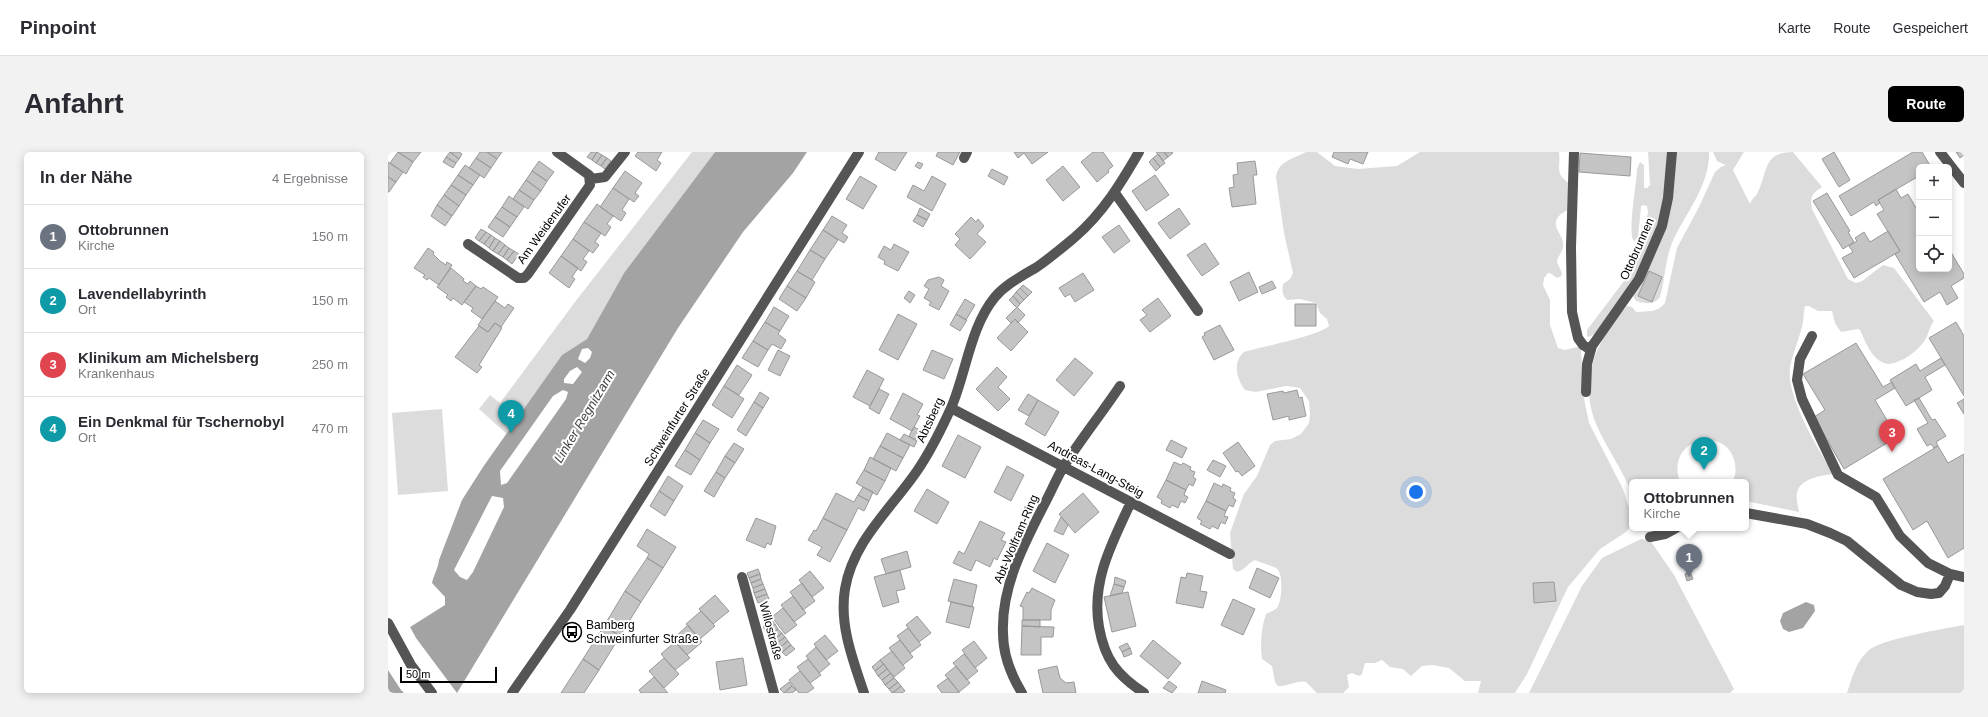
<!DOCTYPE html>
<html lang="de">
<head>
<meta charset="utf-8">
<style>
	body { margin:0; font-family:Helvetica,sans-serif; background:#f2f2f3; color:#2b2b33 }
	.controls { position:absolute; right:12px; top:12px; display:grid; overflow:hidden; border-radius:6px; box-shadow:0 2px 10px #0003 }
	.controls button { width:36px; height:36px; display:grid; place-items:center; padding:0; border:0; border-bottom:1px solid #e1e1e2; background:#fff; color:#2b2b33; font:20px sans-serif }
	.scale { position:absolute; left:12px; bottom:10px; width:97px; box-sizing:border-box; padding-left:4px; border:2px solid #000; border-top:0; font-size:11px; line-height:14px; white-space:nowrap; color:#000; -webkit-text-stroke:3px #fff; paint-order:stroke }
	.you { position:absolute; left:1028px; top:340px; width:14px; height:14px; margin:-10px; border:3px solid #fff; border-radius:50%; background:#1a73e8; box-shadow:0 0 0 6px #1a73e833 }
	.badge { display:grid; place-items:center; width:26px; height:26px; border-radius:50%; background:#000; color:#fff; font-size:13px; font-weight:700 }
	.pin { position:absolute; translate:-50% -33px; filter:drop-shadow(0 1px 2px #0008) }
	.pin::after { content:''; position:absolute; top:21px; width:14px; height:12px; background:inherit; clip-path:polygon(0 0,100% 0,50% 100%) }
	.popup { position:absolute; left:1241px; top:327px; width:120px; height:52px; box-sizing:border-box; display:grid; place-content:center; border-radius:6px; background:#fff; filter:drop-shadow(0 1px 3px #0005); font-size:13px; white-space:nowrap; color:#7c7c81 }
	.popup b { font-size:15px; color:#2b2b33 }
	.popup::after { content:''; position:absolute; left:50%; top:100%; margin-left:-8px; border:8px solid transparent; border-top-color:#fff }
	.list { margin:0; padding:0; list-style:none }
	h2 { display:flex; justify-content:space-between; align-items:center; height:52px; margin:0; padding:0 16px; font-size:17px }
	h2 small { font-size:13px; font-weight:400; color:#7c7c81 }
	.list li { display:grid; grid-template-columns:26px 1fr auto; gap:12px; align-items:center; box-sizing:border-box; height:64px; padding:0 16px; border-top:1px solid #e1e1e2 }
	.list b { display:block; font-size:15px; white-space:nowrap }
	.list p { margin:0; font-size:13px; white-space:nowrap; color:#7c7c81 }
	.list em { font-size:13px; font-style:normal; color:#7c7c81 }
	.icon { flex:none; width:22px; height:22px; fill:none; stroke:currentColor; stroke-width:2; stroke-linecap:round; stroke-linejoin:round }
	.map { position:relative; flex:none; width:1576px; height:541px; overflow:hidden; border-radius:6px }
	header { display:flex; align-items:center; gap:24px; box-sizing:border-box; height:56px; padding:0 20px; background:#fff; border-bottom:1px solid #e1e1e2 }
	header strong { font-size:19px }
	nav { display:flex; gap:22px; margin-inline-start:auto; font-size:14px }
	.intro { display:flex; align-items:center; justify-content:space-between; box-sizing:border-box; height:96px; padding:0 24px }
	h1 { margin:0; font-size:28px }
	.button { padding:10px 18px; border-radius:6px; background:#000; color:#fff; font-size:14px; font-weight:700 }
	main { display:flex; gap:24px; padding:0 24px }
	aside { flex:1; background:#fff; border-radius:6px; box-shadow:0 2px 10px #0003 }
	.map>svg:first-child { display:block }
	.green { fill:#dcdcdc }
	.water { fill:#a3a3a3; fill-rule:evenodd }
	.pier { fill:#fff }
	.building { fill:#c4c4c4; stroke:#999 }
	.lines { fill:none; stroke-linecap:round; stroke-linejoin:round }
	.minor { stroke:#555; stroke-width:10 }
	.labels { text-anchor:middle; stroke-width:4; stroke-linejoin:round; paint-order:stroke }
	.street-label { font-size:12px; fill:#000; stroke:#fff }
	.poi-label { font-size:12px; fill:#000; stroke:#fff; text-anchor:start }
	.water-label { font-size:13px; font-style:italic; fill:#444; stroke:#fff }
</style>
</head>
<body>
<header>
<strong>Pinpoint</strong>
<nav><a>Karte</a><a>Route</a><a>Gespeichert</a></nav>
</header>
<div class="intro"><h1>Anfahrt</h1><a class="button">Route</a></div>
<main>
<aside>
<h2>In der Nähe<small>4 Ergebnisse</small></h2>
<ul class="list">
<li><span class="badge" style="background:#6b7280">1</span><div><b>Ottobrunnen</b><p>Kirche</p></div><em>150 m</em></li>
<li><span class="badge" style="background:#0f9aa8">2</span><div><b>Lavendellabyrinth</b><p>Ort</p></div><em>150 m</em></li>
<li><span class="badge" style="background:#e0444e">3</span><div><b>Klinikum am Michelsberg</b><p>Krankenhaus</p></div><em>250 m</em></li>
<li><span class="badge" style="background:#0f9aa8">4</span><div><b>Ein Denkmal für Tschernobyl</b><p>Ort</p></div><em>470 m</em></li>
</ul>
</aside>
<div class="map">
<svg width="1576" height="541" viewBox="0 0 1576 541">
	<rect width="100%" height="100%" fill="#fff"/>
	<!-- green -->
	<path class="green" d="M304,0H327L236,121L199,187L174,203L120,283L91,257L102,243L112,251L187,150Z
		M918,0H929L947,14L970,17L1009,14L1032,0H1171C1173,15 1166,21 1181,31V57C1177,60 1173,61 1170,65C1163,75 1175,82 1175,92C1176,99 1170,103 1169,110L1174,121L1173,124L1169,126L1162,121H1160L1156,126L1155,133L1162,148V173L1170,196L1177,198L1189,195L1193,197L1195,242L1201,271L1235,337L1243,362L1242,375L1238,380L1212,397L1180,435L1139,522L1127,541H1090L1093,529H1077L1061,516L1045,513L1034,514L1023,524L1015,517L1002,515L994,508L987,511H977L974,522L971,524L964,521L959,523L961,535L955,541H929C925,538 923,534 919,531C913,526 899,535 890,534L887,530L884,514L874,507C872,492 873,477 878,462C881,460 886,459 889,456C894,450 896,420 888,416C882,413 874,411 867,408C860,411 857,418 849,420L845,417L842,381L856,342L869,324L882,293L887,289L903,287L913,282L921,271L922,262L921,249L912,236L898,234L868,240L857,238C849,228 844,210 856,200C875,194 928,185 941,174L939,167L932,161L928,151L912,147L899,148C894,143 894,139 895,132L902,127L905,121L896,81L888,25C890,9 905,7 918,0Z
		M1260,0H1280L1275,58L1255,115L1208,181L1201,185L1199,184V178L1236,129L1243,115L1253,88L1260,61L1259,54L1254,53L1253,55L1250,85L1246,89C1239,82 1249,30 1249,17L1252,10L1256,13V36H1259L1262,33Z
		M1286,0H1321C1322,34 1297,61 1284,91C1277,108 1277,128 1272,145C1265,154 1257,151 1248,149L1245,144L1261,112Z
		M1325,0H1356L1345,18L1362,52C1363,48 1367,45 1369,42C1380,21 1374,0 1405,0L1434,35C1424,42 1422,44 1424,57L1460,127L1468,131L1474,129L1495,113L1506,116L1546,169C1541,175 1541,182 1537,188C1529,200 1515,210 1501,212C1485,211 1478,191 1472,178L1470,177L1453,180L1447,171L1444,159H1430L1421,154H1417C1415,161 1416,168 1414,175C1411,187 1403,206 1402,217C1398,244 1431,300 1446,322C1436,323 1414,326 1410,338C1407,345 1410,354 1411,360L1358,349V330H1344C1348,324 1348,318 1347,312C1341,272 1276,285 1292,330H1244V342C1235,318 1219,297 1209,274C1189,229 1209,187 1239,154L1244,155L1248,160C1260,159 1269,161 1277,151L1289,96L1311,55L1327,20L1333,15L1338,13L1329,9Z
		M54,257L60,339L10,343L4,261Z
		M1253,387L1262,388L1286,423L1346,537L1342,541H1141L1194,434L1214,406Z
		M1576,473V541H1459C1464,526 1467,512 1479,500C1490,487 1556,477 1576,473Z"/>
	<!-- water -->
	<path class="water" d="M327,0H419L405,21L355,80L290,176L69,541H0V489L57,453V445L44,431C46,422 50,417 51,408L74,348L95,315L174,203L199,187L236,121ZM200,196L204,200L202,206L197,211L190,207L194,197ZM189,215L194,220L185,232L176,231V227L182,219ZM175,238L180,240L178,247L119,331L113,333L112,319L165,244ZM104,344L115,346L116,355L85,420L79,428L72,425L66,418Z
		M1418,450L1426,453L1427,459L1415,476L1401,480L1395,477L1392,469L1395,461Z"/>
	<!-- pier -->
	<path class="pier" d="M21,473L28,486L69,541H16L13,538L0,518V486Z"/>
	<!-- building -->
	<path class="building" d="M10,0L25,10L18,22L2,11Z
		M10,0H33L25,10Z
		M62,0L71,7L68,11L58,5Z
		M62,0H71L74,2L71,7Z
		M92,0H99L109,7L103,16L88,6Z
		M99,0H114L109,7Z
		M203,0H209L204,8L199,5Z
		M209,0L214,3L208,11L204,8Z
		M250,0H274L269,8L273,11L268,19L247,4Z
		M491,0H519L507,19L487,7Z
		M550,0H572L565,13L548,4Z
		M626,0H660L644,12L636,1L630,6Z
		M705,0H715L725,14L720,18L721,20L709,30L693,10Z
		M768,0H776L780,5L775,9Z
		M776,0H783L785,1L780,5Z
		M946,0H980L975,12L962,7L960,12L944,5Z
		M1446,0L1462,28L1451,35L1434,7Z
		M1525,0H1534L1543,15H1531V24L1490,48L1492,51L1488,54L1486,50L1463,64L1451,44Z
		M1568,0H1576V3L1572,6Z
		M1192,1L1243,5L1242,24L1191,20Z
		M770,2L777,11L772,15L765,6Z
		M214,3L219,6L213,14L208,11Z
		M58,5L68,11L65,16L55,10Z
		M88,6L103,16L96,26L81,16Z
		M219,6L223,9L217,17L213,14Z
		M765,6L772,15L768,19L761,10Z
		M151,9L166,20L159,29L144,19Z
		M867,9L869,23H865L868,52L844,55L841,36L846,35L845,23L850,22L849,11Z
		M0,10L15,20L8,30L0,25Z
		M530,10L535,12L532,17L527,14Z
		M77,13L92,23L85,33L70,23Z
		M675,14L692,35L675,49L658,28Z
		M604,17L620,25L616,33L600,24Z
		M144,19L159,29L153,39L138,28Z
		M237,19L254,31L247,41L251,44L246,50L225,36Z
		M70,23L85,33L78,43L63,33Z
		M767,23L781,43L758,59L744,39Z
		M472,24L489,34L475,57L458,47Z
		M544,24L558,32L544,59L519,45L525,33L536,39Z
		M0,25L8,30L1,40H0Z
		M138,28L153,39L146,48L131,38Z
		M63,33L78,43L71,54L56,43Z
		M225,36L241,47L234,58L238,61L233,69L212,55Z
		M1508,37L1513,46L1520,42L1531,61V117H1561V97L1576,122V126L1563,134L1570,146L1559,153L1552,140L1536,150L1507,102L1512,99L1489,62L1496,58L1490,48Z
		M131,38L146,48L140,57L125,47Z
		M1439,41L1462,79L1460,80L1466,90L1455,97L1425,49Z
		M56,43L71,54L64,64L49,53Z
		M121,44L136,55L129,65L114,55Z
		M209,52L225,64L219,72L223,75L217,84L196,70Z
		M49,53L64,64L57,74L43,64Z
		M114,55L129,65L122,75L107,65Z
		M532,56L542,62L539,68L529,63Z
		M791,56L802,72L782,87L770,71Z
		M529,63L539,68L535,75L525,69Z
		M444,64L459,73L454,81L460,85L456,91L435,78Z
		M107,65L122,75L115,85L100,75Z
		M583,65L588,70L590,67L596,74L589,82L598,90L582,107L567,93L572,87L567,82Z
		M196,70L213,81L207,90L211,93L205,101L185,87Z
		M731,73L742,89L726,101L714,85Z
		M93,77L98,80L91,89L87,86Z
		M435,78L450,88L437,107L422,98Z
		M1500,79L1512,99L1466,126L1454,106L1465,100L1461,94L1469,89L1467,86L1476,80L1482,90Z
		M98,80L103,83L96,92L91,89Z
		M103,83L107,86L101,96L96,92Z
		M107,86L112,89L105,99L101,96Z
		M185,87L201,99L195,107L199,110L193,119L173,104Z
		M112,89L117,93L110,102L105,99Z
		M817,91L831,112L814,124L799,103Z
		M506,92L521,100L510,119L496,112L497,109L490,105L496,94L503,98Z
		M117,93L121,96L115,105L110,102Z
		M40,96L46,100L45,102L52,109L58,113L59,110L64,113L51,133L41,126L39,128L35,125L37,123L26,116Z
		M121,96L126,99L119,108L115,105Z
		M422,98L437,107L424,128L409,119Z
		M126,99L131,102L124,112L119,108Z
		M173,104L190,116L184,125L187,127L181,136L161,121Z
		M63,116L76,127L75,129L80,132L82,129L88,134L74,153L65,146L63,149L58,145L60,143L49,135Z
		M409,119L427,130L418,146L399,134Z
		M1261,119L1274,125L1264,150L1250,144Z
		M861,120L870,140L851,149L842,130Z
		M695,121L706,138L687,150L682,142L677,145L671,136Z
		M551,125L556,128L553,134L561,139L551,158L541,153L543,150L536,146L541,137L536,134L540,128Z
		M884,129L888,136L874,142L871,135Z
		M635,133L644,140L640,144L632,136Z
		M88,134L93,137L95,135L110,145L94,167L83,159L85,156L76,150Z
		M399,134L418,146L409,159L391,147Z
		M632,136L640,144L636,148L628,140Z
		M521,139L527,143L522,151L516,146Z
		M628,140L636,148L632,152L625,144Z
		M625,144L632,152L629,156L621,148Z
		M770,146L783,164L762,180L752,168L759,163L754,158Z
		M577,147L587,153L578,168L568,162Z
		M107,149L117,156L120,152L126,156L113,175L107,171L100,180L90,173Z
		M907,152H928V174H907Z
		M386,155L401,164L392,179L377,170Z
		M629,155L637,163L630,171L627,167L623,171L618,166Z
		M510,162L529,172L510,208L491,198Z
		M568,162L579,168L572,179L562,173Z
		M627,167L640,180L623,199L609,186Z
		M377,170L392,179L390,182L398,188L393,197L384,192L380,198L365,189Z
		M1568,170L1576,184V244L1541,186Z
		M107,171L114,176L91,213L94,215L89,221L67,205L91,174L100,180Z
		M832,173L846,198L826,208L814,185L817,183L816,181Z
		M365,189L380,198L370,215L354,206Z
		M1468,191L1495,235L1504,230L1507,236L1487,248L1509,285L1456,317L1426,265L1437,258L1415,222Z
		M390,198L402,204L392,224L380,218Z
		M544,198L565,207L556,227L535,218Z
		M687,206L705,221L686,244L668,228Z
		M1553,206L1557,213L1537,225L1544,238L1518,254L1502,228L1528,212L1532,219Z
		M349,213L364,223L351,243L336,234Z
		M609,215L619,225L610,235L622,247L610,259L588,237Z
		M479,218L496,227L482,254L465,245Z
		M336,234L356,247L344,266L324,253Z
		M491,237L501,242L491,262L481,256Z
		M909,238L911,246L914,245L918,264L901,268V264L885,268L879,242L895,239L896,241Z
		M372,240L381,246L375,256L366,250Z
		M515,241L535,252L529,263L532,264L524,279L502,267Z
		M640,242L650,248L641,264L630,258Z
		M1531,246L1544,268L1547,267L1558,284L1548,290L1550,294L1546,296L1543,292L1539,294L1529,277L1540,271L1526,248Z
		M1576,247V262L1569,251Z
		M650,248L671,260L657,284L637,272Z
		M366,250L375,256L358,284L349,278Z
		M315,268L331,277L322,291L307,281Z
		M526,275L532,278L527,288L521,284Z
		M307,281L322,291L312,308L297,298Z
		M499,281L522,293L515,306L492,294Z
		M516,282L529,289L526,295L512,288Z
		M570,283L593,295L577,326L554,314Z
		M783,288L799,296L794,306L778,298Z
		M850,290L867,314L854,324L850,319L848,320L835,301Z
		M346,291L356,297L347,311L337,304Z
		M492,294L515,306L508,319L485,307Z
		M1550,294L1560,311L1576,302V396L1560,406L1539,369L1525,378L1495,327Z
		M297,298L312,308L303,323L287,314Z
		M337,304L347,311L337,326L328,320Z
		M482,305L503,316L497,329L476,318Z
		M825,308L838,314L832,325L819,318Z
		M786,310L793,313L795,311L803,315L802,318L807,320L805,325L808,327L805,334L801,332L798,338L778,328Z
		M619,314L636,323L623,349L606,340Z
		M476,318L497,329L489,343L468,331Z
		M328,320L337,326L326,345L316,339Z
		M280,324L295,334L286,349L271,339Z
		M778,328L798,338L796,343L800,345L797,351L793,349L790,356L784,353L782,356L773,351L774,348L769,345Z
		M826,331L834,335L835,332L843,336L842,339L847,341L845,346L848,348L845,355L841,353L838,359L818,349Z
		M475,335L485,340L481,349L470,343Z
		M539,337L561,350L549,372L526,359Z
		M271,339L286,349L277,364L262,354Z
		M448,341L466,350L470,343L481,349L476,359L470,356L459,378L435,366Z
		M695,341L711,360L687,381L671,362Z
		M818,349L838,359L836,364L840,365L837,372L833,370L830,377L824,374L822,377L812,372L814,369L809,366Z
		M673,365L680,373L675,383L666,379Z
		M368,366L388,374L383,393L379,391L377,396L358,388Z
		M435,366L459,378L442,410L429,403L434,395L420,388L426,378L428,379Z
		M592,369L617,381L613,388L618,390L609,408L606,406L602,415L588,408L583,419L565,411L571,399L576,402Z
		M259,377L288,395L275,416L259,406L261,402L249,394Z
		M659,391L681,403L667,431L645,419Z
		M519,399L523,415L498,422L493,407Z
		M259,406L275,416L253,450L237,439Z
		M869,416L891,426L882,446L861,436Z
		M370,417L372,422L361,426L359,421Z
		M512,418L517,437L508,439L511,450L495,455L486,425Z
		M422,419L436,436L424,445L411,428Z
		M1300,420H1302L1305,427L1299,429L1297,422Z
		M799,421L815,424L812,439L819,440L815,456L788,451L793,425L798,426Z
		M372,422L373,427L363,431L361,426Z
		M727,425L738,429L736,435L726,432Z
		M373,427L375,432L365,436L363,431Z
		M566,427L589,433L584,455L560,449Z
		M1166,430L1168,449L1146,451L1145,431Z
		M414,431L427,449L415,458L402,440Z
		M375,432L377,437L366,441L365,436Z
		M726,432L736,435L734,441L722,444Z
		M644,436L667,448L663,458V468H635V455L632,454L639,440L641,441Z
		M377,437L379,442L368,446L366,441Z
		M237,439L253,450L232,484L216,474Z
		M740,440L748,474L724,480L716,445Z
		M379,442L381,447L370,451L368,446Z
		M327,443L341,459L325,472L311,457Z
		M405,444L418,461L406,470L393,453Z
		M845,447L867,457L855,483L833,473Z
		M563,450L586,455L581,476L558,470Z
		M395,456L409,473L397,482L384,465Z
		M313,459L327,474L312,487L298,472Z
		M529,464L543,481L531,490L518,473Z
		M384,468L387,472L378,479L375,475Z
		M634,468H652V475L634,474Z
		M387,472L390,477L381,483L378,479Z
		M300,473L314,490L299,503L285,487Z
		M216,474L232,484L211,518L195,507Z
		M634,474L666,475L665,485H653V503H633Z
		M520,476L533,493L522,501L509,484Z
		M390,477L394,481L385,488L381,483Z
		M394,481L397,485L388,492L385,488Z
		M437,483L450,499L438,508L426,492Z
		M397,485L400,489L391,496L388,492Z
		M512,488L525,505L515,513L501,496Z
		M765,488L793,511L780,527L752,504Z
		M400,489L403,493L394,500L391,496Z
		M586,489L599,506L587,516L574,498Z
		M287,490L302,506L287,518L273,502Z
		M739,491L742,496L734,500L731,495Z
		M403,493L407,497L398,504L394,500Z
		M428,495L442,512L431,521L418,504Z
		M742,496L744,502L736,505L734,500Z
		M504,499L517,516L506,525L492,508Z
		M576,502L590,519L579,528L565,511Z
		M276,506L291,522L276,536L261,519Z
		M355,506L359,533L332,538L328,510Z
		M195,507L211,518L196,541H173Z
		M420,507L433,523L422,531L409,515Z
		M492,508L496,512L487,519L484,515Z
		M496,512L499,517L490,524L487,519Z
		M568,514L582,531L571,540L557,523Z
		M669,514L672,526L678,531L686,530L688,541H655L650,518Z
		M499,517L503,521L494,528L490,524Z
		M412,519L426,536L419,541H411L401,528Z
		M503,521L506,526L497,533L494,528Z
		M266,525L280,541H253L251,538Z
		M506,526L510,530L501,537L497,533Z
		M560,526L571,540V541H554L549,534Z
		M781,529L789,535L784,541L775,536Z
		M814,529L838,538L837,541H810Z
		M401,530L404,534L396,541L392,537Z
		M510,530L513,534L504,541L501,537Z
		M404,534L408,538L404,541H396Z
		M513,534L517,539L514,541H505Z"/>
	<g class="lines">
		<!-- minor -->
		<path class="minor" d="M1186,0L1183,95L1184,160L1190,186L1195,193L1203,198
			M1552,0L1576,31
			M576,6L579,0
			M203,27L217,25L237,0
			M727,41L810,159
			M80,92L130,126H136L140,122L202,33L201,23L169,0
			M1424,184L1412,207L1409,228L1414,247L1450,323L1488,345L1512,384L1540,411L1562,422L1576,425
			M1198,240L1199,212L1204,194L1251,127L1274,74L1280,46L1284,0
			M563,256L842,402
			M743,350C724,391 703,429 711,475C717,508 729,523 756,541
			M1358,361L1419,372L1442,381L1459,389L1513,433L1529,440L1543,442L1551,441L1557,434L1562,422
			M1262,385L1277,382L1288,376
			M354,425L386,541
			M0,471L23,513L44,541
			M124,541L182,458L471,0
			M476,541C465,508 451,473 457,437C465,389 503,357 529,319C542,300 553,278 563,256C578,222 582,175 607,145C618,132 634,124 649,115C662,106 675,95 687,85C715,61 733,31 751,0
			M634,541C623,523 615,503 615,481C613,434 637,390 658,349C664,338 669,325 676,314C693,287 714,261 732,234"/>
	</g>
	<!-- icons -->
	<defs>
		<symbol id="bus-ring" viewBox="-11 -11 22 22"><circle r="9.5" fill="#fff" stroke="#000" stroke-width="1.5"/><path d="M-5-6H5V4H4V6H2V4H-2V6H-4V4H-5ZM-3.5-4V0h7V-4ZM-3.5 1.2v1.5H-2V1.2ZM2 1.2v1.5H3.5V1.2Z" fill="#000"/></symbol>
	</defs>
	<g fill-rule="evenodd">
		<use href="#bus-ring" x="173" y="469" width="22" height="22"/>
	</g>
	<g class="labels">
		<!-- street labels -->
		<g class="street-label">
			<text transform="translate(156 77) rotate(-54)" y="4">Am Weidenufer</text>
			<text transform="translate(1249 97) rotate(-66)" y="4">Ottobrunnen</text>
			<text transform="translate(289 265) rotate(-58)" y="4">Schweinfurter Straße</text>
			<text transform="translate(542 268) rotate(-65)" y="4">Abtsberg</text>
			<text transform="translate(708 317) rotate(28)" y="4">Andreas-Lang-Steig</text>
			<text transform="translate(628 387) rotate(-67)" y="4">Abt-Wolfram-Ring</text>
			<text transform="translate(383 479) rotate(75)" y="4">Willostraße</text>
		</g>
		<!-- poi labels -->
		<g class="poi-label">
			<text x="198" y="477">Bamberg<tspan x="198" dy="14">Schweinfurter Straße</tspan></text>
		</g>
		<!-- water labels -->
		<g class="water-label">
			<text transform="translate(196 264) rotate(-59)" y="5">Linker Regnitzarm</text>
		</g>
	</g>
</svg>
<div class="controls">
<button>+</button>
<button>−</button>
<button><svg class="icon" aria-label="locate" viewBox="0 0 24 24"><circle cx="12" cy="12" r="6"/><path d="M12 2v4M12 18v4M2 12h4M18 12h4"/></svg></button>
</div>
<div class="scale">50 m</div>
<div class="you"></div>
<div class="pin badge" style="left:1301px;top:425px;background:#6b7280">1</div>
<div class="popup"><b>Ottobrunnen</b>Kirche</div>
<div class="pin badge" style="left:1316px;top:318px;background:#0f9aa8">2</div>
<div class="pin badge" style="left:1504px;top:300px;background:#e0444e">3</div>
<div class="pin badge" style="left:123px;top:281px;background:#0f9aa8">4</div>
</div>
</main>
</body>
</html>
